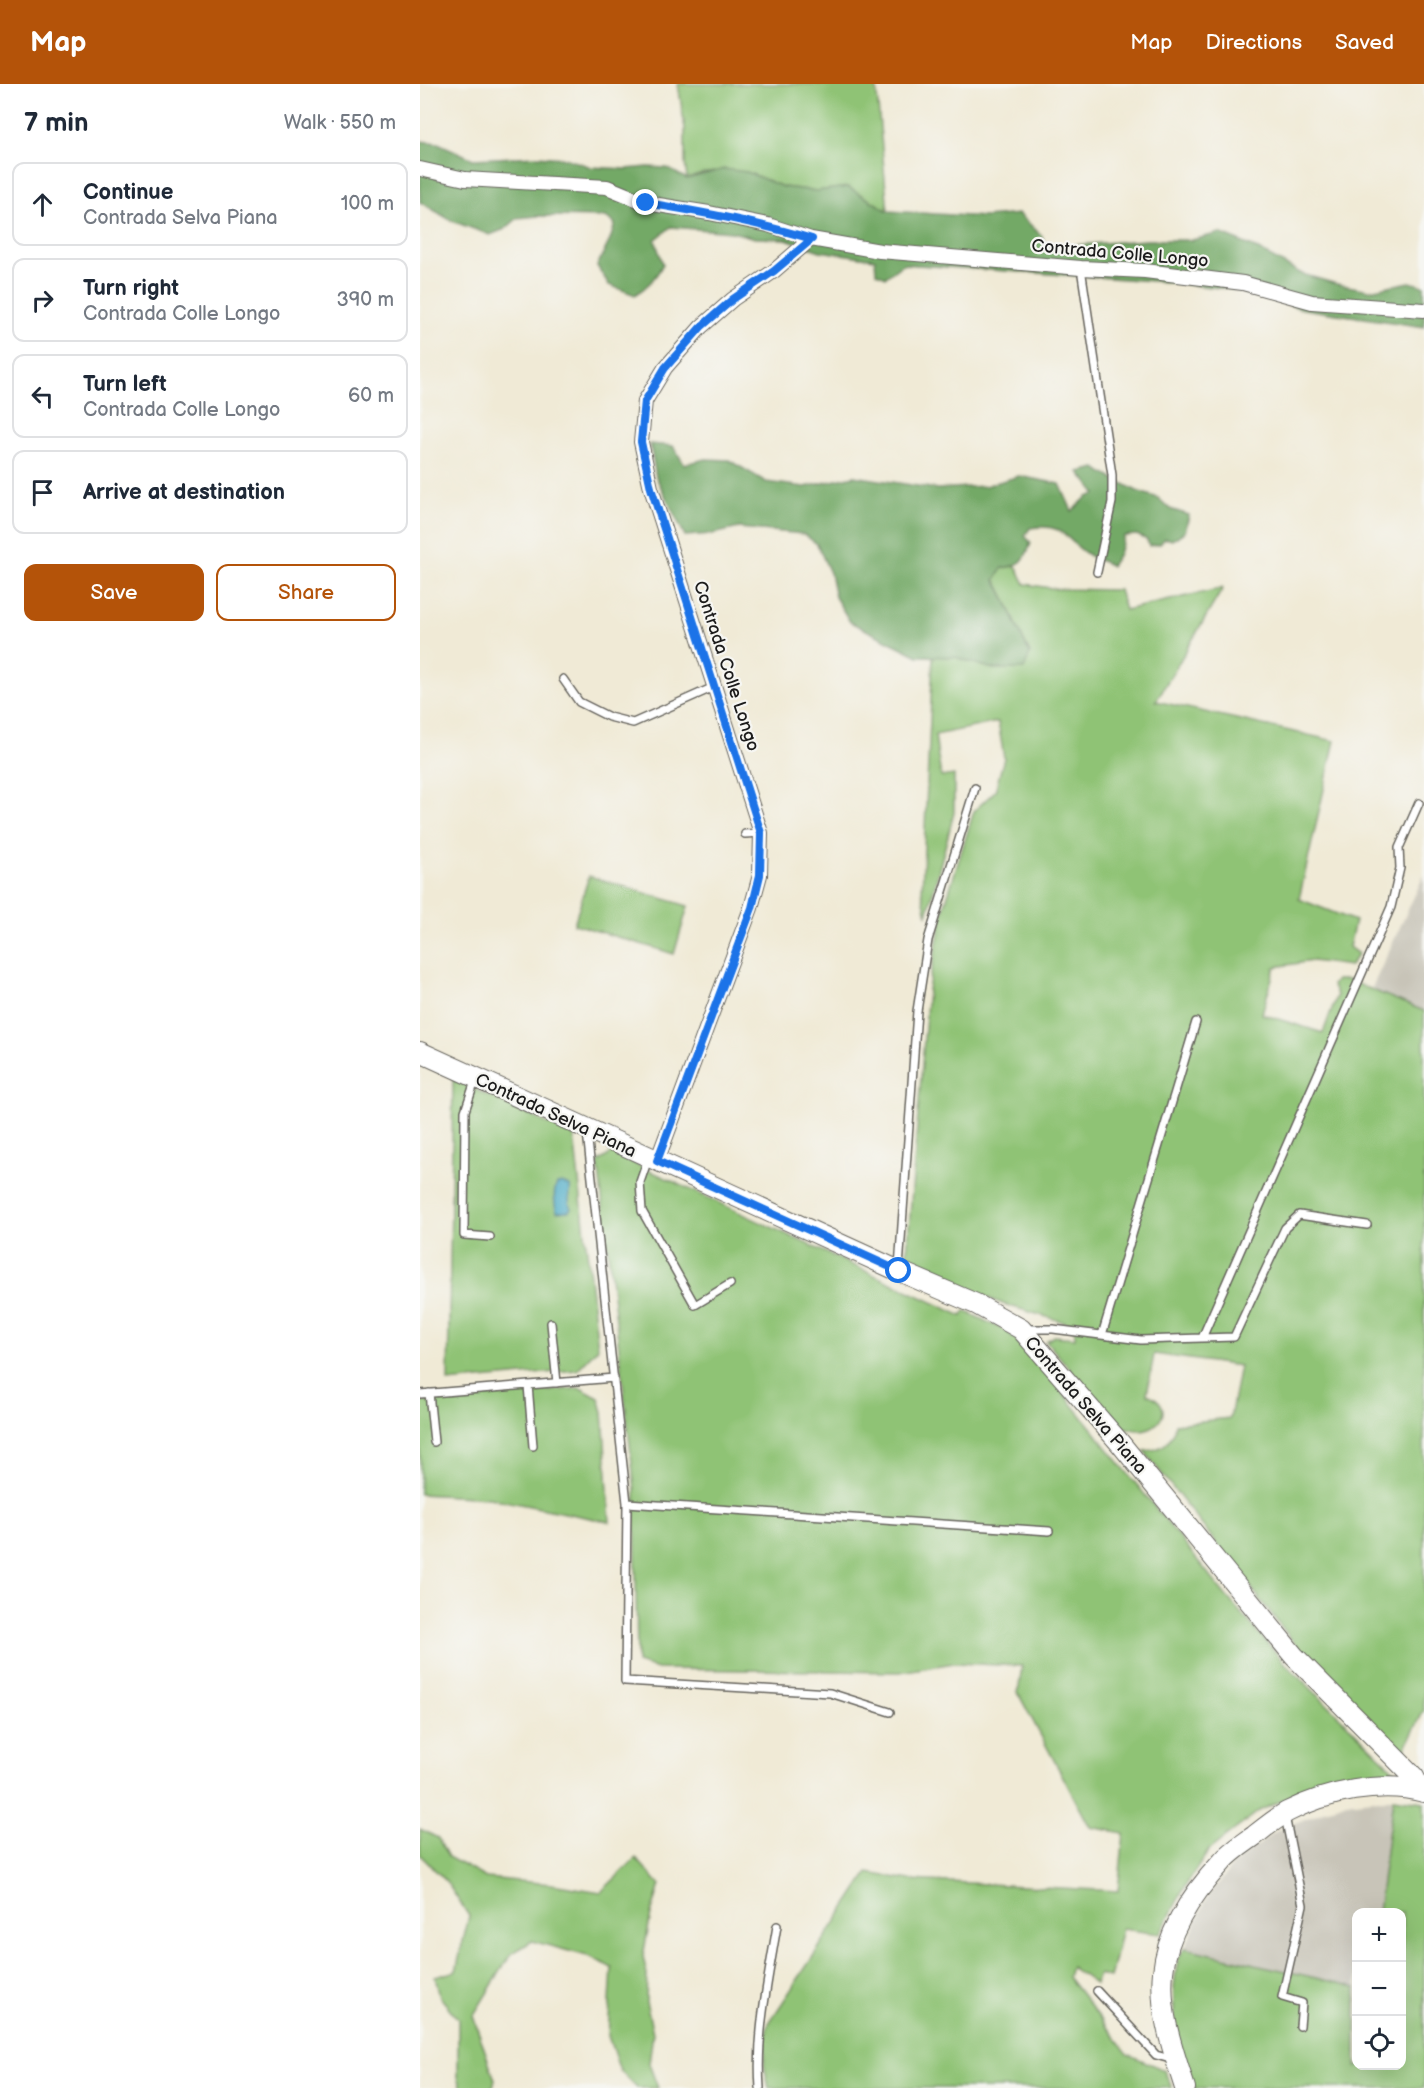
<!DOCTYPE html>
<html lang="en">
<head>
<meta charset="utf-8">
<style>
	body { margin:0; font-family:"Balsamiq Sans",sans-serif; background:#f6f6f7; color:#1f2937 }
	.controls { position:absolute; right:18px; bottom:18px; display:grid; overflow:hidden; border-radius:12px; box-shadow:0 6px 24px #0002 }
	.controls button { width:54px; height:54px; display:grid; place-items:center; padding:0; border:0; border-bottom:2px solid #e0e1e3; background:#fff; color:#1f2937; font:30px sans-serif }
	.stop { position:absolute; width:18px; height:18px; margin:-14px; border:4px solid #1a73e8; border-radius:50%; background:#fff }
	.stop.end { background:#1a73e8; border-color:#fff; box-shadow:0 2px 6px #0008 }
	.list { margin:0; padding:0; list-style:none }
	h2 { display:flex; justify-content:space-between; align-items:center; height:78px; margin:0; padding:0 24px; font-size:26px }
	h2 small { font-size:20px; font-weight:400; color:#747a83 }
	.list li { display:grid; grid-template-columns:39px 1fr auto; gap:18px; align-items:center; box-sizing:border-box; height:84px; margin:0 12px 12px; padding:0 12px; border:2px solid #e0e1e3; border-radius:12px }
	.list b { display:block; font-size:22px; white-space:nowrap }
	.list p { margin:0; font-size:20px; white-space:nowrap; color:#747a83 }
	.list em { font-size:20px; font-style:normal; color:#747a83 }
	.actions { display:flex; gap:12px; padding:18px 24px }
	.actions a { flex:1; padding:14px 0; border:2px solid #b45309; border-radius:12px; text-align:center; font-size:21px; color:#b45309 }
	.actions .main { background:#b45309; color:#fff }
	.icon { flex:none; width:33px; height:33px; fill:none; stroke:currentColor; stroke-width:2; stroke-linecap:round; stroke-linejoin:round }
	.map { position:relative; flex:none; width:1004px; height:2004px; overflow:hidden }
	header { display:flex; align-items:center; gap:36px; box-sizing:border-box; height:84px; padding:0 30px; background:#b45309; color:#fff }
	header strong { font-size:28px }
	nav { display:flex; gap:33px; margin-inline-start:auto; font-size:21px }
	main { display:flex }
	aside { flex:1; background:#fff }
	.map>svg:first-child { display:block }
	.industrial { fill:#c8c4b8 }
	.green { fill:#8fc374; stroke:#567048; stroke-width:1.5 }
	.forest { fill:#73a966; stroke:#486241; stroke-width:1.5 }
	.water { fill:#45a8c5; stroke:#306270; stroke-width:1.5 }
	.lines { fill:none; stroke-linecap:round; stroke-linejoin:round }
	.lane-casing { stroke:#66645d; stroke-width:10 }
	.street-casing { stroke:#66645d; stroke-width:16 }
	.secondary-casing { stroke:#66645d; stroke-width:22 }
	.lane { stroke:#fff; stroke-width:7 }
	.street { stroke:#fff; stroke-width:14 }
	.secondary { stroke:#fff; stroke-width:20 }
	.route { stroke:#1a73e8; stroke-width:8 }
	.labels { text-anchor:middle; stroke-width:4.5; stroke-linejoin:round; paint-order:stroke }
	.street-label { font-size:18px; fill:#1c1c1c; stroke:#f6f6f2 }
</style>
</head>
<body>
<header>
<strong>Map</strong>
<nav><a>Map</a><a>Directions</a><a>Saved</a></nav>
</header>
<main>
<aside>
<h2>7 min<small>Walk · 550 m</small></h2>
<ul class="list">
<li><svg class="icon" aria-label="ahead" viewBox="0 0 24 24"><path d="M12 20V5M6 11l6-6 6 6"/></svg><div><b>Continue</b><p>Contrada Selva Piana</p></div><em>100 m</em></li>
<li><svg class="icon" aria-label="right" viewBox="0 0 24 24"><path d="M7 20v-9h11M14 6l5 5-5 5"/></svg><div><b>Turn right</b><p>Contrada Colle Longo</p></div><em>390 m</em></li>
<li><svg class="icon" aria-label="left" viewBox="0 0 24 24"><path d="M17 20v-9H6M10 6l-5 5 5 5"/></svg><div><b>Turn left</b><p>Contrada Colle Longo</p></div><em>60 m</em></li>
<li><svg class="icon" aria-label="arrive" viewBox="0 0 24 24"><path d="M6 21V4h12l-3 4 3 4H6"/></svg><div><b>Arrive at destination</b></div></li>
</ul>
<div class="actions"><a class="main">Save</a><a>Share</a></div>
</aside>
<div class="map">
<svg width="1004" height="2004" viewBox="0 0 1004 2004">
	<rect width="100%" height="100%" fill="#f6f6f2"/>
	<filter id="ink" filterUnits="userSpaceOnUse"><feTurbulence type="fractalNoise" baseFrequency=".0167" numOctaves="2"/><feDisplacementMap in="SourceGraphic" scale="12" xChannelSelector="R" yChannelSelector="G"/><feConvolveMatrix kernelMatrix="1 2 1 2 8 2 1 2 1" color-interpolation-filters="sRGB"/></filter>
	<filter id="wash" filterUnits="userSpaceOnUse"><feTurbulence type="fractalNoise" baseFrequency=".008" numOctaves="4" result="noise"/><feDisplacementMap in="SourceGraphic" scale="24" xChannelSelector="R" yChannelSelector="G"/><feGaussianBlur stdDeviation="1.35" result="paint"/><feColorMatrix in="noise" values="0 0 0 0 0 0 0 0 0 0 0 0 0 0 0 0 0 1.4 0 .05"/><feComposite in="paint" operator="in"/></filter>
	<g filter="url(#wash)">
		<rect width="100%" height="100%" fill="#f0ead6"/>
		<!-- industrial -->
		<path class="industrial" d="M1004,791V927L951,906Z
			M973,1714L958,1828H936V1903L765,1864L787,1814L814,1780L858,1746L924,1719Z"/>
		<!-- green -->
		<path class="green" d="M258,0H456L468,127L428,103L397,107L363,103L327,88L284,89L267,95L265,79V45Z
			M596,482L605,500L637,505L699,506L705,526L803,504L736,617L915,657L879,815L935,837L929,863L938,870L930,882L892,877L855,883L842,930L903,949L917,911L912,901L916,896H928L1004,927V1626L983,1669L879,1565L724,1367C742,1366 752,1359 755,1340L810,1334L820,1282L734,1270L727,1310C758,1321 739,1352 711,1345C707,1344 702,1344 698,1341C690,1336 684,1324 677,1317C660,1297 643,1277 626,1257L634,1252L655,1254L654,1241L583,1220L486,1181L508,905L523,827L554,727L575,707L584,674L578,638L515,651L521,693L534,691V729L507,831L502,808L513,572L535,573L573,585L610,569C597,545 589,519 575,495L582,484Z
			M169,792L268,822L254,870L154,840Z
			M33,995L154,1052L178,1264L157,1286L28,1298Z
			M192,1069L542,1232L545,1227L588,1248L612,1270L807,1513L864,1578L975,1687L900,1699L839,1727L789,1766L766,1801L740,1850L702,1845L690,1894L679,1891L675,1900L651,1883L648,1893L708,1970L744,1986L752,2004H349L344,1981L347,1942L448,1789L490,1796L698,1807L704,1749L670,1743L598,1609L602,1582L534,1579L480,1588L237,1585L217,1579L215,1406L178,1078Z
			M160,1304L179,1314L183,1328L190,1438L70,1414L0,1410V1318Z
			M973,1714L1004,1718V2004H774C761,1966 749,1934 755,1894C757,1882 757,1873 765,1864L936,1903V1982H982V1828H958Z
			M0,1745L18,1754L28,1773L66,1794L131,1800L181,1808L216,1774L240,1801L231,1830L223,1872L227,1891L226,1918L233,1949L229,1980L238,2004H217L200,1987L188,1952L192,1884L171,1873L112,1857L91,1870L53,1932L75,1996L73,2004H42L38,1993V1935L20,1913L15,1893L36,1887L49,1832L26,1797L0,1771Z"/>
		<!-- forest -->
		<path class="forest" d="M0,57L18,59L53,75L117,72L145,74L171,83L206,85L228,83L247,84L267,95L304,85L327,88L363,103L397,107L428,103L468,127L565,133L599,130L622,152L625,163L727,156H772L800,149L833,163L882,190L917,200L949,206L990,198L1004,202V243L883,225L810,205L734,197L483,180L466,193L456,189L455,175L400,167L366,155L335,154L312,148L251,143L235,156L243,180C236,194 228,203 215,211L189,201L177,182L190,156L195,140L186,133L118,132L98,134L85,145L70,151L32,137L0,118Z
			M230,360L253,362L264,380L286,375L309,376L346,398L385,403L434,392L517,405L565,402L599,392L640,400L652,427L667,413L676,410L659,388L676,384L683,389L717,407L738,414L750,425L769,431L765,448L752,456L745,454L740,460L729,462L727,456L717,451L704,452L699,470L691,482C685,477 676,477 670,472C644,457 647,438 610,444L605,452L611,459C604,478 602,481 582,484L575,496C589,519 597,545 610,570L604,585H573L535,573L498,572L430,538L415,513L410,489L397,460L383,450L319,444L293,450L265,452L236,393Z"/>
		<!-- water -->
		<path class="water" d="M142,1099L150,1102C152,1110 146,1116 151,1124L149,1127L137,1128C134,1120 133,1107 137,1100Z"/>
	</g>
	<g filter="url(#ink)">
		<g class="lines">
			<defs>
				<path id="lane" d="M661,184L692,391V418L677,488
					M143,595L159,618L189,633L213,639L294,603
					M325,750L341,749
					M55,997L45,1027L44,1151L70,1153
					M167,1048L207,1419L205,1597L410,1609L470,1628
					M228,1075L220,1098L222,1127L275,1221L310,1200
					M479,1184L497,927L508,856L555,704
					M131,1239L137,1299
					M607,1245H633L721,1256L782,1254L971,823L980,784L979,764L999,719
					M682,1251L776,938
					M782,1254L814,1253L865,1144L879,1131L947,1141
					M108,1301L113,1362
					M9,1309L14,1358
					M0,1310L194,1294
					M207,1419L629,1447
					M865,1732L883,1821L862,1913L882,1919L880,1942
					M677,1907L736,1971L754,1976
					M340,2004C336,1950 348,1896 357,1842"/>
				<path id="street" d="M0,85L45,95L187,103L226,119L289,129L348,141L391,155L460,167L661,184L725,187L823,199L892,218L1004,226
					M237,1077L331,824L340,791L341,749L231,404L221,358L225,317L245,284L281,243L313,215L354,187L391,155"/>
				<path id="secondary" d="M0,968L479,1187L556,1220L601,1245L700,1359L874,1572L994,1693L997,1699V1706
					M765,2004C753,1966 739,1929 743,1888C747,1846 774,1808 802,1778C810,1768 823,1760 834,1752C844,1744 855,1735 867,1728C906,1708 961,1696 1004,1708"/>
			</defs>
			<!-- lane casing -->
			<use href="#lane" class="lane-casing"/>
			<!-- street casing -->
			<use href="#street" class="street-casing"/>
			<!-- secondary casing -->
			<use href="#secondary" class="secondary-casing"/>
			<!-- lane -->
			<use href="#lane" class="lane"/>
			<!-- street -->
			<use href="#street" class="street"/>
			<!-- secondary -->
			<use href="#secondary" class="secondary"/>
		</g>
	</g>
	<g class="lines" filter="url(#ink)">
		<!-- route -->
		<path class="route" d="M226,119C283,128 337,138 392,155L354,187L313,215L281,243L245,284L225,317L221,358L231,404L341,749L340,791L332,824L237,1077L479,1187"/>
	</g>
	<g class="labels">
		<!-- street labels -->
		<g class="street-label">
			<text transform="translate(700 169) rotate(5)" y="6">Contrada Colle Longo</text>
			<text transform="translate(307 582) rotate(72)" y="6">Contrada Colle Longo</text>
			<text transform="translate(136 1031) rotate(25)" y="6">Contrada Selva Piana</text>
			<text transform="translate(666 1321) rotate(49)" y="6">Contrada Selva Piana</text>
		</g>
	</g>
</svg>
<div class="controls">
<button>+</button>
<button>−</button>
<button><svg class="icon" aria-label="locate" viewBox="0 0 24 24"><circle cx="12" cy="12" r="6"/><path d="M12 2v4M12 18v4M2 12h4M18 12h4"/></svg></button>
</div>
<div class="stop" style="left:479px;top:1187px"></div>
<div class="stop end" style="left:226px;top:119px"></div>
</div>
</main>
</body>
</html>
